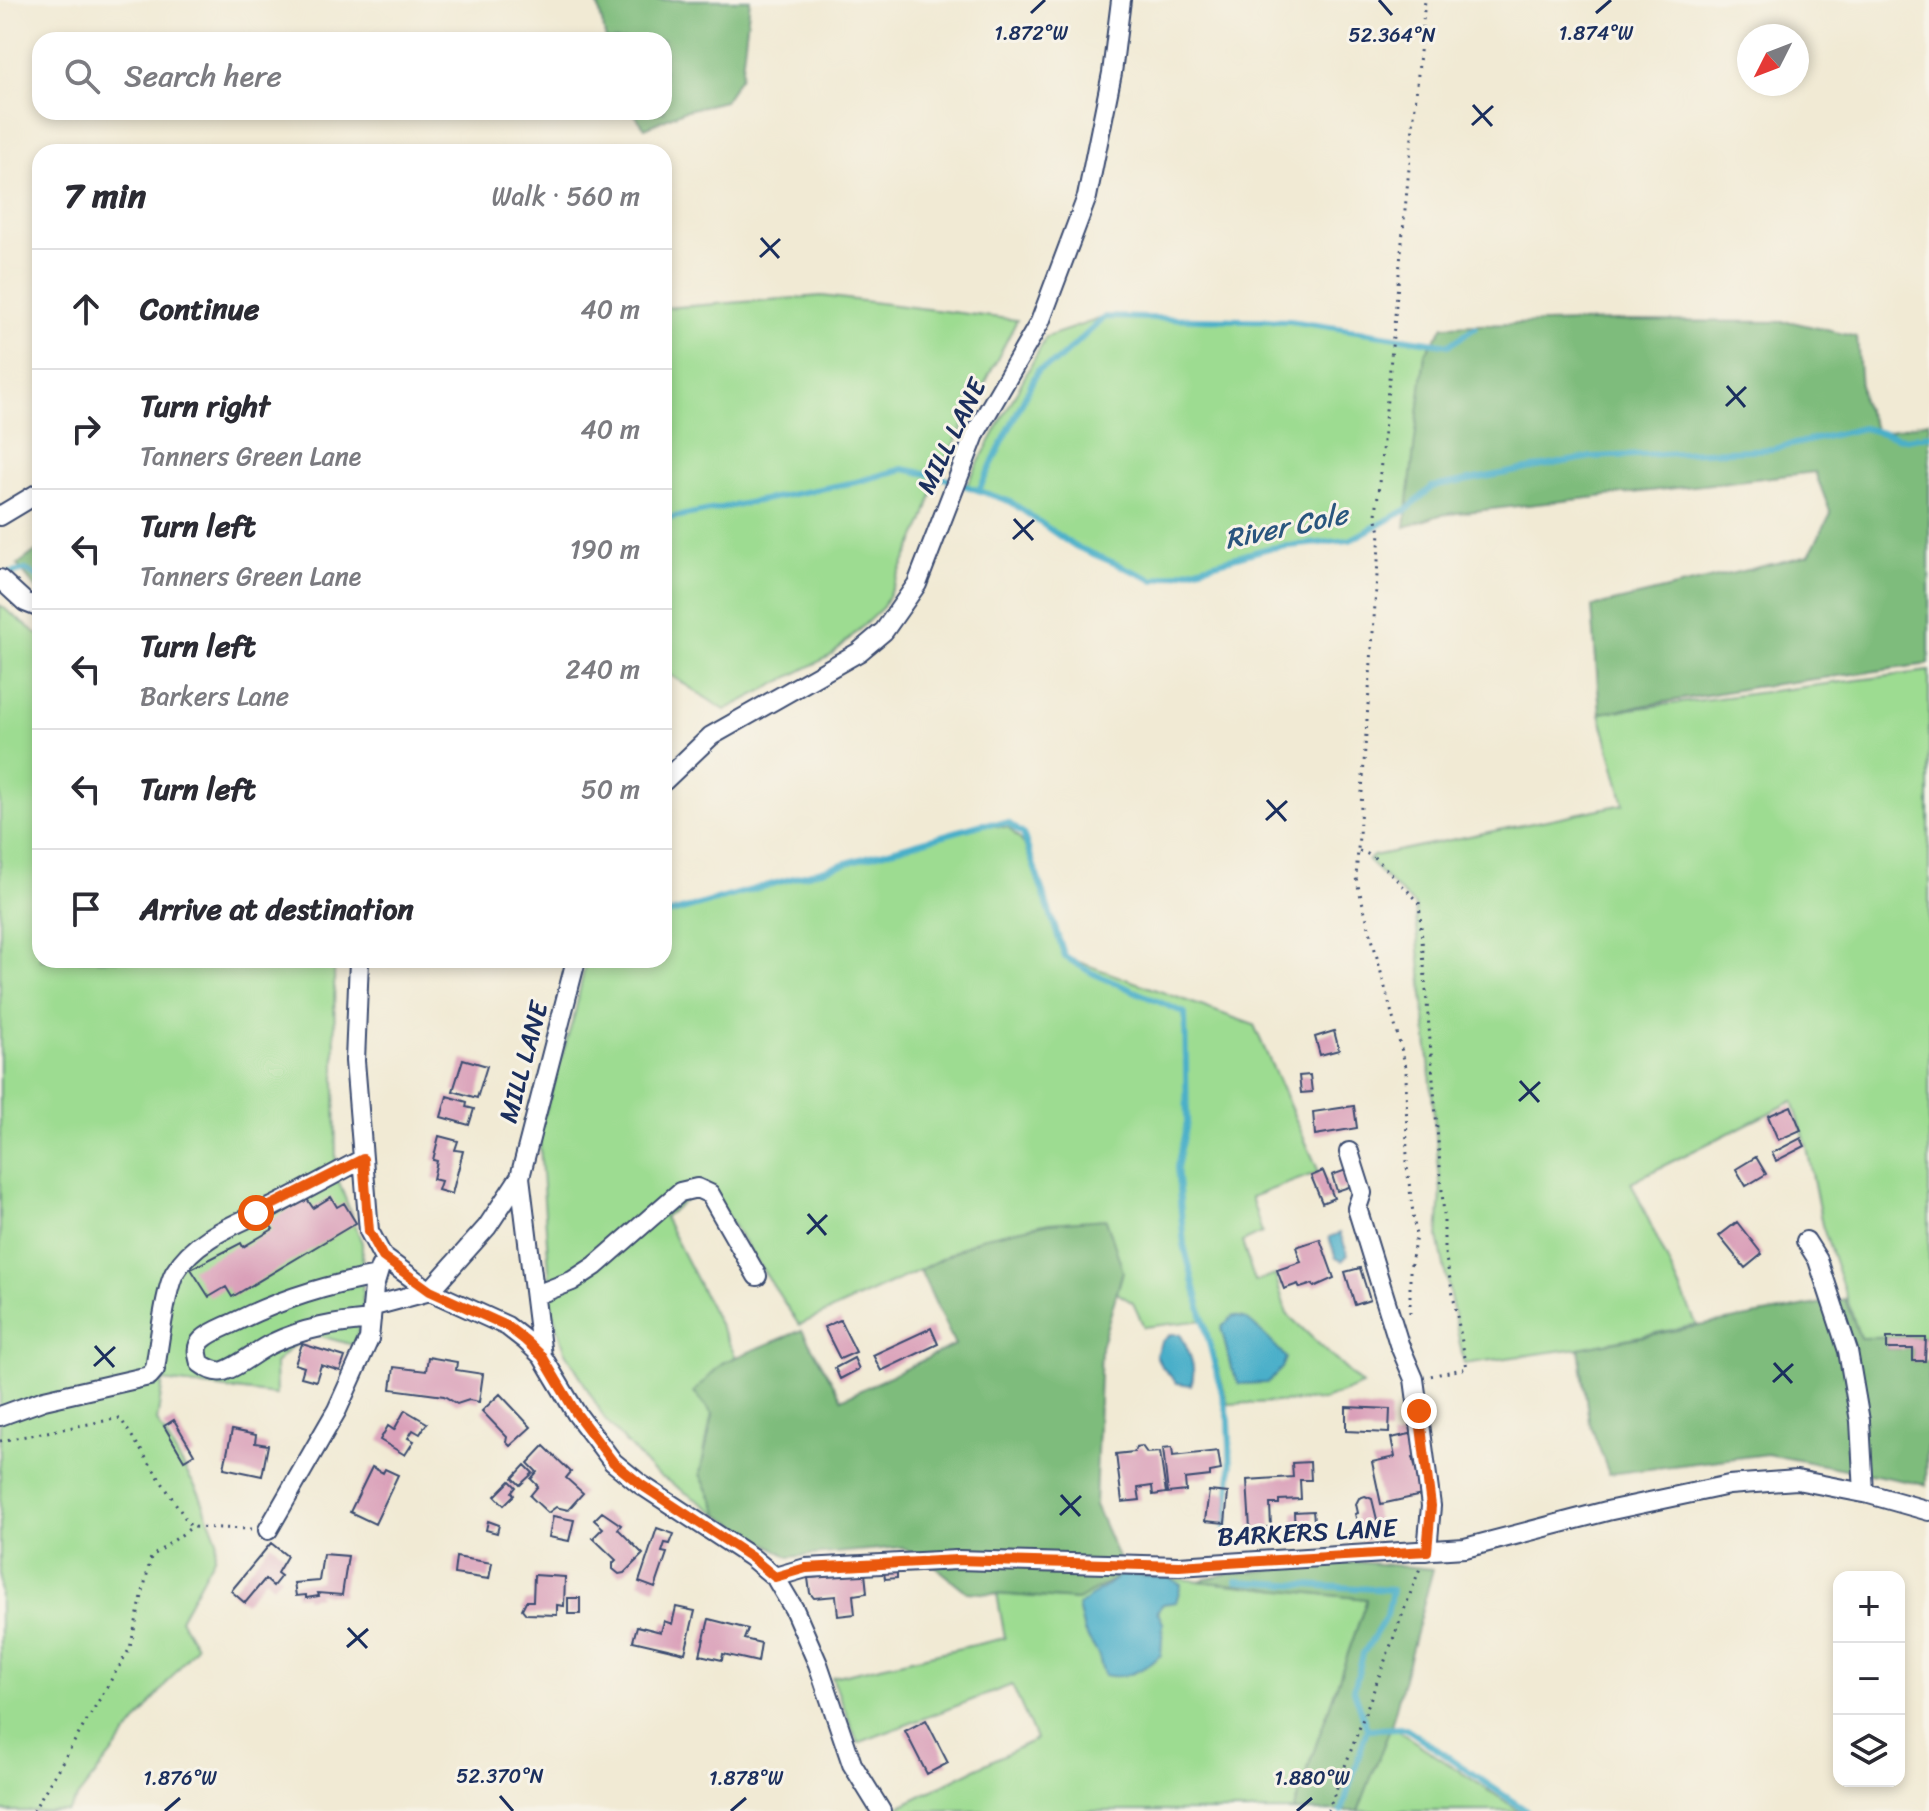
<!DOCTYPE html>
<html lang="en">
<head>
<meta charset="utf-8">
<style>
	body { margin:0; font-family:Sriracha,sans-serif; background:#f2f2f3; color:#2b2b33 }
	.controls { position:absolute; right:24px; bottom:24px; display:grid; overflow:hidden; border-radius:16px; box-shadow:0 4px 12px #0003 }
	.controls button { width:72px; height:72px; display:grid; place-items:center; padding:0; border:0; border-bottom:2px solid #e1e1e2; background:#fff; color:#2b2b33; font:40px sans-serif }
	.compass { position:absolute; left:1737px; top:24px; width:72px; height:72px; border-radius:50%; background:#fff; box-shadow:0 4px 12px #0003; rotate:228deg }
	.stop { position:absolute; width:24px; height:24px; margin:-18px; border:6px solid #ea580c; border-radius:50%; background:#fff }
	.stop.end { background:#ea580c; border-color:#fff; box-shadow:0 2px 8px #0008 }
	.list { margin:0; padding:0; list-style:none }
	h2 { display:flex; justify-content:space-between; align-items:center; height:104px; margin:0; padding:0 32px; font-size:34px }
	h2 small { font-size:26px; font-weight:400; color:#7c7c81 }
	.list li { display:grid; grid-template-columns:52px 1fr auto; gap:24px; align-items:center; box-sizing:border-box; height:120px; padding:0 32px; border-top:2px solid #e1e1e2 }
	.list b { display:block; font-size:30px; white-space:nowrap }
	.list p { margin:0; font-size:26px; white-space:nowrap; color:#7c7c81 }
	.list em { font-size:26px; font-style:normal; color:#7c7c81 }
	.icon { flex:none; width:44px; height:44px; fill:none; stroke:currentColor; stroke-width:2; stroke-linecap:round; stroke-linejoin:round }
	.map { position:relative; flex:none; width:1929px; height:1811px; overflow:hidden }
	.search { position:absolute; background:#fff; box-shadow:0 4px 12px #0003; left:32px; top:32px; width:640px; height:88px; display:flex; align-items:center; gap:20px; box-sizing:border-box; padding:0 28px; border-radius:24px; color:#7c7c81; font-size:30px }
	.panel { position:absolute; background:#fff; box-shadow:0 4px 12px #0003; left:32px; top:144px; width:640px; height:824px; border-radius:24px }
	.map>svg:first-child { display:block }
	.green { fill:#9ddc91; stroke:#5c8678; stroke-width:2 }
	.forest { fill:#7ebc7b; stroke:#4c766c; stroke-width:2 }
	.water { fill:#4aafc9; stroke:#326f94; stroke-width:2 }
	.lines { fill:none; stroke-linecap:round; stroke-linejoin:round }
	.stream { stroke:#4aafc9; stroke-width:6 }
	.building { fill:#daa0b9 }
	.minor-casing { stroke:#3b4b70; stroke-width:22 }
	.path { stroke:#3b4b70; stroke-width:3; stroke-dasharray:2 6; stroke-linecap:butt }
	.minor { stroke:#fff; stroke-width:18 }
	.route { stroke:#ea580c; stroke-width:10 }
	.ticks { fill:none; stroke:#1b2f5e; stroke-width:3 }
	.labels { text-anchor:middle; stroke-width:6; stroke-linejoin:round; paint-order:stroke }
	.street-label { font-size:26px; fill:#1b2f5e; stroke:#f7f3e8 }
	.water-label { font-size:28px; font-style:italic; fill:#29557e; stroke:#f7f3e8 }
	.ticks-label { font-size:20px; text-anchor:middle; fill:#1b2f5e; stroke:#f7f3e8; stroke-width:6; stroke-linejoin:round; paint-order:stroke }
</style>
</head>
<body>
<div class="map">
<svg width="1929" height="1811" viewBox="0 0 1929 1811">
	<rect width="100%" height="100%" fill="#f7f3e8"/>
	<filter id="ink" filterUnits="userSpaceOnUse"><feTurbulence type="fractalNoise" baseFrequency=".0125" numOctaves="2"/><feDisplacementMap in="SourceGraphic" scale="16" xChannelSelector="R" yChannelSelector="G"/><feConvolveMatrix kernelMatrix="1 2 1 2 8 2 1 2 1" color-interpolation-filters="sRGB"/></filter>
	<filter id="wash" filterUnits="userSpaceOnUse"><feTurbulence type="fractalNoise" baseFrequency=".006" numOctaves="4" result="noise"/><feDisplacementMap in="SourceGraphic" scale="32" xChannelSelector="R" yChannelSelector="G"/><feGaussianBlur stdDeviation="1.8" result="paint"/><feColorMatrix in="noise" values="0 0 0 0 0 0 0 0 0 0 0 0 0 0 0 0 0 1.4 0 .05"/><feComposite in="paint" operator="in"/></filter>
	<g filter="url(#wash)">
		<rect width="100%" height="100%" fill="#f1ead4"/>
		<!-- green -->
		<path class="green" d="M822,296L1017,320L938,476L923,523L883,607L832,655L725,710L664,671V308Z
			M1105,317L1290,321L1433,343L1425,354L1408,509L1350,540L1269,548L1154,580L1072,545L1011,502L966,486L1046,337Z
			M0,605L40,636V960H334L336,1174L362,1243L363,1327L359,1329L353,1345L313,1334L290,1348L275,1364L276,1395L163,1381L157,1421L200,1495L217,1540L214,1557L180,1619L196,1646L67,1811H0Z
			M1929,671V1337L1860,1338L1822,1225L1807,1147L1793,1101L1631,1182L1697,1325L1579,1348L1464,1364L1438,1237L1441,1193L1415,906L1368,861L1373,856L1624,804L1600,713Z
			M983,824L1009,828L1024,844L1065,957L1254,1025L1319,1172L1251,1197L1262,1233L1242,1242L1255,1282L1275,1275L1287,1314L1362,1385L1324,1400L1228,1404L1204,1320L1144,1327L1133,1303L1117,1293L1123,1271L977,1240L920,1270L799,1325L706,1184L664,1217L736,1357L722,1363L700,1474L720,1515L651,1470L606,1421L565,1350L552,1310L539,1132L575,1013L586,960H664V916Z
			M1125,1573L1367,1599L1293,1811H895L894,1809L1036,1739L1012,1685L858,1743L832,1677L1005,1638L997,1594L1077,1600Z
			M1391,1726L1520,1811H1358Z"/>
		<!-- forest -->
		<path class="forest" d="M597,0H750L741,76L724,101L683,111L645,128L633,112H664V40H606Z
			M1615,321L1792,322L1857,337L1862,401L1878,434L1929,421V664L1754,687L1600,713L1592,607L1809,555L1831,514L1815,472L1440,515L1405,527L1425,354L1444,326Z
			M40,548V593L17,565Z
			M1106,1219L1123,1271L1101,1347L1095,1505L1125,1573L1077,1600L967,1592L936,1567L902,1547L789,1557L720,1515L700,1474L713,1415L694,1392L722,1363L802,1330L842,1399L955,1345L920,1270L981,1238L1049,1223Z
			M1845,1299L1860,1338H1887V1349H1913V1361H1929L1926,1485L1767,1454L1609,1474L1589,1421L1579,1348Z
			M1358,1562L1433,1569L1391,1726L1358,1811H1293L1367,1599L1198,1581L1226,1574Z"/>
		<!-- water -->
		<path class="water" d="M1340,1233L1348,1255L1342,1261L1336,1258L1329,1237Z
			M1233,1316C1237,1317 1242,1317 1246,1319C1253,1323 1281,1351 1286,1358L1282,1368L1267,1383L1239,1384L1231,1368L1221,1327Z
			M1171,1334H1180C1188,1348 1198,1369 1191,1385L1177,1383L1161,1366L1156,1355L1161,1342Z
			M1121,1575L1170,1578L1181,1585L1176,1602L1163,1604L1157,1611L1163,1623L1161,1655C1143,1670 1127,1680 1104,1675L1098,1654L1084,1632L1078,1606Z"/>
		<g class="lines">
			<!-- stream -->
			<path class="stream" d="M979,490L1038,370L1056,362L1105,317L1290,321L1449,345L1475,328
				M664,519L856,482L903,469L938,476L1011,502L1072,545L1154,580L1269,548L1350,540L1408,509L1432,487L1591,457L1773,449L1863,428L1906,439L1929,435
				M3,575L26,570L40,579
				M664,915L983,824L1008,823L1023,834L1065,957L1092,973L1185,1013L1187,1123L1177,1167L1184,1245L1229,1420L1231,1473L1225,1535
				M1237,1581L1392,1590L1387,1615L1363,1654L1354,1690L1367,1729L1406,1728L1527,1811
				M1342,1811L1367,1729"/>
		</g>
		<g id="blocks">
			<!-- building -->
			<path class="building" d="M1334,1031L1339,1050L1320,1055L1315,1037Z
				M463,1059L487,1066L477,1098L453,1091Z
				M1310,1075L1312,1092L1301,1093L1299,1076Z
				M447,1096L467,1102L466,1107L474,1109L469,1125L441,1117Z
				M1354,1106L1357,1128L1315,1135L1313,1112Z
				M1791,1106L1801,1130L1778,1140L1768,1116Z
				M439,1136L458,1141L455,1150L463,1151L452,1194L438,1190L441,1181L433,1179L437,1161L433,1160Z
				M1801,1138L1805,1146L1776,1161L1772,1153Z
				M1756,1157L1766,1174L1746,1186L1736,1169Z
				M1349,1169L1355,1185L1337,1191L1332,1175Z
				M1323,1171L1334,1198L1322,1203L1311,1176Z
				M331,1197L337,1207L344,1203L356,1223L232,1297L226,1287L209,1297L191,1269L241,1243L243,1247L273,1229L268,1222L307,1199L313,1208Z
				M1737,1222L1762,1254L1745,1268L1719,1236Z
				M1320,1239L1334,1278L1314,1287L1313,1284L1300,1288L1298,1284L1284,1289L1277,1270L1301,1262L1296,1247Z
				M1360,1268L1370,1300L1355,1305L1345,1272Z
				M840,1320L856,1352L840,1359L824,1327Z
				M931,1328L938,1344L881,1371L873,1355Z
				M1887,1338H1926L1925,1361H1913V1349H1887Z
				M302,1344L345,1357L340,1371L321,1365L316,1381L301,1377L304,1367L295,1364Z
				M428,1357L457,1362L456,1370L483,1374L479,1402L469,1400L457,1404L444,1396L391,1389L394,1367L426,1371Z
				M854,1358L859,1369L840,1379L835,1368Z
				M500,1394L531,1427L510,1446L506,1442L507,1437L482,1411Z
				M1346,1407L1390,1409L1389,1433L1346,1431Z
				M405,1410L427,1423L420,1434L413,1430L408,1438L414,1441L405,1455L380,1440L388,1426L394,1430Z
				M174,1420L194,1454L184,1460L164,1426Z
				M232,1430L256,1435L255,1443L268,1445L262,1476L224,1468Z
				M1415,1433L1421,1456L1413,1457L1422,1495L1381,1504L1372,1462L1395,1457L1391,1438Z
				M544,1446L571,1472L566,1478L583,1493L568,1510L556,1507L548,1513L530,1496L538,1486L531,1479L537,1472L528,1463Z
				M1142,1446L1147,1453L1160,1452L1166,1493L1153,1495L1152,1486L1138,1488L1140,1500L1122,1502L1116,1454L1134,1452L1136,1447Z
				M1172,1447L1173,1456L1218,1451L1221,1470L1210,1472V1476L1185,1479L1186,1491L1168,1493L1163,1448Z
				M1310,1462L1311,1480H1300L1301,1499L1279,1500V1504H1270L1271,1527L1250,1529L1247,1480L1293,1477L1292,1463Z
				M525,1465L533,1473L520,1485L513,1478Z
				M372,1467L383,1473L385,1469L398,1475L375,1524L350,1512Z
				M510,1481L516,1487L512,1492L514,1495L504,1505L495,1496Z
				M1209,1491L1228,1493L1225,1523L1205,1521Z
				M1365,1496L1372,1499L1381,1536L1362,1541L1355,1514L1358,1513L1356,1504L1359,1498Z
				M1313,1511L1315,1530L1295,1531L1294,1512Z
				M602,1512L621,1525L618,1529L643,1554L624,1573L619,1574L613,1569V1563L616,1560L593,1538L603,1528L594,1520Z
				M553,1516L574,1520L569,1541L549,1537Z
				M488,1521L499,1525L497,1533L486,1530Z
				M657,1528L674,1534L670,1544L665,1543L662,1552L667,1553L655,1588L639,1582Z
				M271,1543L287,1556L277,1573L281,1576L273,1586L265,1579L245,1603L231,1591Z
				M323,1554L348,1556L342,1595L318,1593L319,1596L306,1598V1595L296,1596L294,1583L319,1581Z
				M456,1557L492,1563L489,1579L454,1574Z
				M897,1571V1578L885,1579L884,1572Z
				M865,1573L867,1593L853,1595L855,1614L838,1616L836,1596L814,1598L810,1593L808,1578Z
				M534,1575L565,1577L564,1606L557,1605V1615L526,1614L522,1609L526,1601H533Z
				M568,1598H580V1614H568Z
				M676,1607L695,1611L685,1653L633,1641L637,1626L661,1632L664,1621L672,1624Z
				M709,1619L748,1629L744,1639L761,1643L758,1662L723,1654L722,1660L700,1655Z
				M926,1720L948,1763L927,1774L905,1731Z"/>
		</g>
	</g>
	<g filter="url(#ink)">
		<use href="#blocks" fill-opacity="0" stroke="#3b4b70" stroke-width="2"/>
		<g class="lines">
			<defs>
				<path id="minor" d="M0,516L40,492
					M0,579L25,602L40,608
					M664,781L711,736L859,652L884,631L917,584L976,432L1040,322L1087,197L1112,73L1121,0
					M359,960L355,1061L369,1231L383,1257L430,1291L507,1326L525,1340L542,1356L576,1413L613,1462L640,1484L751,1557L775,1577L794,1609L818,1664L852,1764L881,1811
					M1349,1152L1362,1193L1357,1208L1399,1344L1414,1379L1431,1506L1427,1551
					M1806,1241L1818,1260L1848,1351L1860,1421L1864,1493
					M536,1295L572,1281L595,1266L680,1192L697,1188L710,1194L757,1276
					M374,1306L430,1291L487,1227L520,1177
					M371,1320C337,1323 304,1328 273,1343C257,1350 240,1366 224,1371C215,1373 207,1368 200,1363C198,1355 195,1347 202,1340C210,1332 225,1327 235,1322C281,1299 326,1285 377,1276
					M542,1356L520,1177L576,960
					M0,1416L44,1400L149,1376L155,1369C159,1346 165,1289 175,1272C195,1238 237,1224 270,1208C302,1192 332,1175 363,1159
					M268,1530L337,1410L369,1339L374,1287L380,1267
					M775,1577L806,1568L957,1560L1179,1566L1465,1548L1607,1511L1729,1485L1797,1480L1869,1494L1929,1511"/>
			</defs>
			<!-- minor casing -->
			<use href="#minor" class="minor-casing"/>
			<!-- path -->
			<path class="path" d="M1359,851L1373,856L1419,902L1444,1216V1248L1467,1368L1430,1376
				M1410,1313V1269L1416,1236L1407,1167L1406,1067L1356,878L1380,532L1376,515L1425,0
				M0,1441L120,1418L191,1527
				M33,1811L130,1648L151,1557L192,1527L252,1529
				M1328,1811L1420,1568"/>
			<!-- minor -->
			<use href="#minor" class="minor"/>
		</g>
	</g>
	<g class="lines" filter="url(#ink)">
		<!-- route -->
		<path class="route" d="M256,1213L363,1159L369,1231L383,1257L430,1291L507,1326L525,1340L542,1356L576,1413L613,1462L640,1484L751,1557L775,1577L806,1568L957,1560L1179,1566L1427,1551L1431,1506L1419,1411"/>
	</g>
	<!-- ticks -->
	<path class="ticks" d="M1379,0L1392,15M1031,13L1045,0M1596,13L1611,0M1473,105L1492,126M1472,125L1493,106M761,238L779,258M760,257L780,239M1727,386L1745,407M1726,406L1746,387M1014,519L1033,540M1013,539L1034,520M1267,800L1286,821M1266,820L1287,801M1520,1081L1539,1102M1519,1101L1540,1082M808,1214L826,1235M807,1234L827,1215M95,1346L114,1367M1774,1363L1792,1383M94,1366L115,1347M1773,1382L1793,1364M1061,1495L1080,1516M1060,1515L1081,1496M348,1628L367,1648M347,1647L368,1629M500,1796L513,1811M165,1811L180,1798M731,1811L746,1798M1297,1811L1312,1798"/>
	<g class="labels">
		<!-- street labels -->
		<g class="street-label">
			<text transform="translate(951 436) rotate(-64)" y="9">MILL LANE</text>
			<text transform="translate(523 1062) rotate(-75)" y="9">MILL LANE</text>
			<text transform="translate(1307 1532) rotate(-3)" y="9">BARKERS LANE</text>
		</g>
		<!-- water labels -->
		<g class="water-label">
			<text transform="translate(1286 526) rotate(-12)" y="10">River Cole</text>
		</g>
	</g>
	<g class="ticks-label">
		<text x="1031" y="40">1.872°W</text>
		<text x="1596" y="40">1.874°W</text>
		<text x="1392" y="42">52.364°N</text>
		<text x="500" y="1783">52.370°N</text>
		<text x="180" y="1785">1.876°W</text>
		<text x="746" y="1785">1.878°W</text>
		<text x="1312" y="1785">1.880°W</text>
	</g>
</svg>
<div class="controls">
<button>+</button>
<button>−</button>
<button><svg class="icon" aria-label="layers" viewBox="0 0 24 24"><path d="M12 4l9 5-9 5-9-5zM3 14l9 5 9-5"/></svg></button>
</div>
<svg class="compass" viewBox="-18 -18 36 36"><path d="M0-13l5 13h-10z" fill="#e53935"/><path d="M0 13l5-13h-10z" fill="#7c7c81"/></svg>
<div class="stop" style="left:256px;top:1213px"></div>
<div class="stop end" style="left:1419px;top:1411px"></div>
<div class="search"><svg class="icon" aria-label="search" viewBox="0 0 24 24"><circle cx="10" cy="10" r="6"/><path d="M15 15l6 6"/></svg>Search here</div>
<section class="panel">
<h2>7 min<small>Walk · 560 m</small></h2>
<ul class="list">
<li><svg class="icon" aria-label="ahead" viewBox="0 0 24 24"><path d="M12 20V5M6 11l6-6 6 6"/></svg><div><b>Continue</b></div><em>40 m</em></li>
<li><svg class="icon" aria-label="right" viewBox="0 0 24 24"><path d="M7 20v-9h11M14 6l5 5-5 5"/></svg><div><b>Turn right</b><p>Tanners Green Lane</p></div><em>40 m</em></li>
<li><svg class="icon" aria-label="left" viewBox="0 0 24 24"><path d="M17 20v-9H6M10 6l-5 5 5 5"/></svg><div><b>Turn left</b><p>Tanners Green Lane</p></div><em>190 m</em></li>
<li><svg class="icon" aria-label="left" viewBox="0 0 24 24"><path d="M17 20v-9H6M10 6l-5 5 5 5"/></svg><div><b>Turn left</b><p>Barkers Lane</p></div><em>240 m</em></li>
<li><svg class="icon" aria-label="left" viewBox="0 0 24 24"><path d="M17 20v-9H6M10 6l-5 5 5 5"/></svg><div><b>Turn left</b></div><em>50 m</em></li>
<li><svg class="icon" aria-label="arrive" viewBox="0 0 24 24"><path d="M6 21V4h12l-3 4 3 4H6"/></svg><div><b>Arrive at destination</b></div></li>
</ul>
</section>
</div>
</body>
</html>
